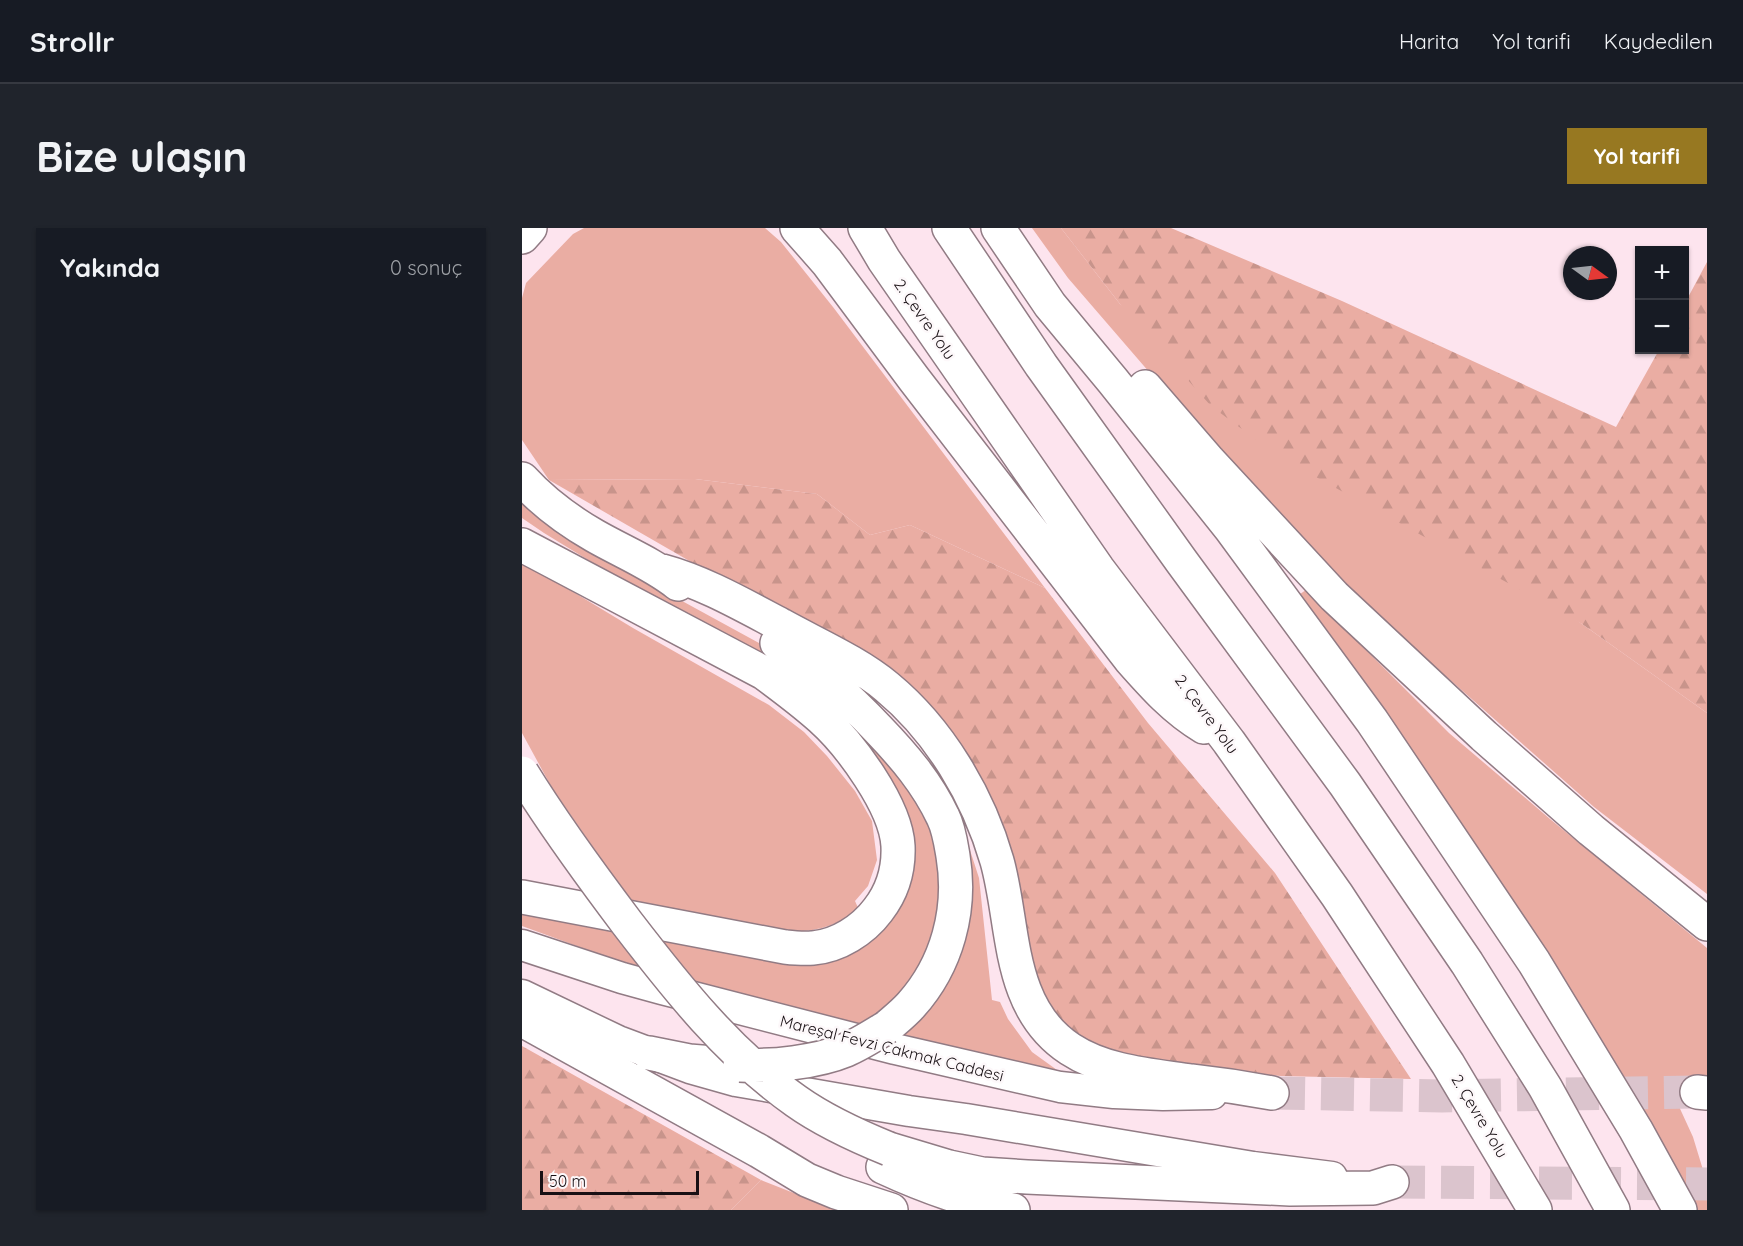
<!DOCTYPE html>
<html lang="tr">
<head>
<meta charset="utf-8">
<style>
	body { margin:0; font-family:Quicksand,sans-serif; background:#20242c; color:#f1f3f6 }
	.controls { position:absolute; right:18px; top:18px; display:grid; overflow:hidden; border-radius:0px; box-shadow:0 2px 4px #0004 }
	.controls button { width:54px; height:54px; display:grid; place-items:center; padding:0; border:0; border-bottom:2px solid #363941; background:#171b24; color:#f1f3f6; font:30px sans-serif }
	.compass { position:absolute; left:1041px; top:18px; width:54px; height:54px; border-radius:50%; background:#171b24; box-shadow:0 2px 4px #0004; rotate:105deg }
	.scale { position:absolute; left:18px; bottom:15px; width:159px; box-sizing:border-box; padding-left:6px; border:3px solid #181014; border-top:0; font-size:16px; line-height:21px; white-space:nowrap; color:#181014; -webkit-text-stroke:4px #fdf8fa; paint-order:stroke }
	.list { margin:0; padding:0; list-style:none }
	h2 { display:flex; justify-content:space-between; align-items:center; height:78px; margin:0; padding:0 24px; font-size:26px }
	h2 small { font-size:20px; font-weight:400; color:#9ea1a6 }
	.map { position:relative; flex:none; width:1185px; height:982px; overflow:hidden; border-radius:0px }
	header { display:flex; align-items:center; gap:36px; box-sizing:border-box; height:84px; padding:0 30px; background:#171b24; border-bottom:2px solid #363941 }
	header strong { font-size:28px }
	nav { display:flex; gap:33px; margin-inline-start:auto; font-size:21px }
	.intro { display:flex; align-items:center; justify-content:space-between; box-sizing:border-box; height:144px; padding:0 36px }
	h1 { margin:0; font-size:42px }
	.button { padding:15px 27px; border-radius:0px; background:#977821; color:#fff; font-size:21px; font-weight:700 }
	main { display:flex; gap:36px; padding:0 36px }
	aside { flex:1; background:#171b24; border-radius:0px; box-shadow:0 2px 4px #0004 }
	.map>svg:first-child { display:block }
	.grass { fill:#eaada3 }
	.forest { fill:url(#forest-firs) }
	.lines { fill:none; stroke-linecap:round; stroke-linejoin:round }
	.highway-tunnel { stroke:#dbc4cd; stroke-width:33; stroke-dasharray:33 16; stroke-linecap:butt }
	.major-casing { stroke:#917b84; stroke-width:33 }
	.highway-casing { stroke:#917b84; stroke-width:36 }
	.major { stroke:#fff; stroke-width:30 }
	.highway { stroke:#fff; stroke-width:33 }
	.highway-bridge-casing { stroke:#917b84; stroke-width:36; stroke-linecap:butt }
	.highway-bridge { stroke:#fff; stroke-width:33 }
	.labels { text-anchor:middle; stroke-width:5; stroke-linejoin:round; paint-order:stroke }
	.street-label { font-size:16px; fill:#181014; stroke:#fdf8fa }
</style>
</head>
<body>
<header>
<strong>Strollr</strong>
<nav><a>Harita</a><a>Yol tarifi</a><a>Kaydedilen</a></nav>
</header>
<div class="intro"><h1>Bize ulaşın</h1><a class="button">Yol tarifi</a></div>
<main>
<aside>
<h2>Yakında<small>0 sonuç</small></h2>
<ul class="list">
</ul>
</aside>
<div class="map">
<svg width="1185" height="982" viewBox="0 0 1185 982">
	<defs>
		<pattern id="forest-firs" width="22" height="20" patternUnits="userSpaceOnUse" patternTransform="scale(1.5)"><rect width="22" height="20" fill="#eaada3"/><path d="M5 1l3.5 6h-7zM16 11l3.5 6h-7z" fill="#c8948b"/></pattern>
	</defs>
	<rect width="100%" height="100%" fill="#fde4ee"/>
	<!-- grass -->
	<path class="grass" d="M62,0H243L259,14L311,79L523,360L388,297L348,307L295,266L173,251L27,252L0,212V70L4,55L51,6Z
		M510,0H539L598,76L1060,396L1185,485V666L1072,579L858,390L697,225L546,50Z
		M0,273L140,362L246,420L283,446L379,545L412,602L421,670L414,707L397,743L372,771L340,796L220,769L85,729L0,698V684L207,723L359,698L370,561L135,374L22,305L0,290Z
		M0,333L111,400L247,477L282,504L305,528L333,563L350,593L355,632L346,658L333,673L337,682C310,699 297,703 265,704L111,677L30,560L0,505Z
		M784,362L927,505L1028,591L1185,720V849L1143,848L1171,909L1185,955V982H1174L772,370Z
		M436,585L457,650L470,772L478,774L486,791L510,824L535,842L530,847L381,810L406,774Z
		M239,952L315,982H209Z"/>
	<!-- forest -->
	<path class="forest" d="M539,0H649L820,73L1094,199L1137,122H1162L1163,75L1185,34V485L1060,396L756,228L689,178L598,76Z
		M173,251L295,266L348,307L388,297L523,360L626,495L753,645L889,851L759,848L621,836L561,817L518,779L436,521L280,398L27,252Z
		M0,818L239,952L209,982H0Z"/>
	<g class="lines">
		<!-- highway-tunnel -->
		<path class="highway-tunnel" d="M750,865L920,868L1175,864
			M870,954L1185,956"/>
		<defs>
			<path id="major" d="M0,717L100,750L140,761L373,821L538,859L592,865L641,867L690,866
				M0,767L96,813L168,840L214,853L387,883L444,891L731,939L810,949"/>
			<path id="highway" d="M275,0L305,34L392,151L608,431C631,457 652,481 682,499
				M343,0L362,32L576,341L707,514L815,667L926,836L1013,982
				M427,0L519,137L660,334L823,556L945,735L1023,859L1091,982
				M476,0L528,77L591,153L709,301L850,493L1012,734L1114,902L1158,982
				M0,9L8,0
				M623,159L687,233L812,368L962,508L1069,602L1185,696
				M0,251C21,274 45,292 73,308C101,324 131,336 156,356
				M0,317L242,445C261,459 281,474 299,490C328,516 374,578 376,618C377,642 370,664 356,682C341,702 316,718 291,720C282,721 272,720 263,719L0,669
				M140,343C181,354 221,377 259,397C293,416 335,434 365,459C417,502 456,567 475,633C493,697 484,779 548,821C583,844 628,847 669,853C696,856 723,860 750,865
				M255,415C292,439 325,468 356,501C382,528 405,555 421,589C427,601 429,616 431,628C440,682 425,737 389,777C382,785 373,792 365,799
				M0,792L237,923L285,952L314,964L369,982
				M127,825L167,833L204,836
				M1175,864L1185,865
				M367,921L427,939L460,946L505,949L768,961L851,960L870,954
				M361,939C402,958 445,974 491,982"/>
		</defs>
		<!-- major casing -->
		<use href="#major" class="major-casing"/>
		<!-- highway casing -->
		<use href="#highway" class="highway-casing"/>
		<!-- major -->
		<use href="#major" class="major"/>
		<!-- highway -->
		<use href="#highway" class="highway"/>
		<defs>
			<path id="highway-bridge" d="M0,545C32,597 68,646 105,695C155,760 206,825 274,873C302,893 335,908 367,921
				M218,837C249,839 295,834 324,822C338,816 352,807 365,799"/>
		</defs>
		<!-- highway-bridge casing -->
		<use href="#highway-bridge" class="highway-bridge-casing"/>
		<!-- highway-bridge -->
		<use href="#highway-bridge" class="highway-bridge"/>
	</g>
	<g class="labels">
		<!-- street labels -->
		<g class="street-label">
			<text transform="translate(403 91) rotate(55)" y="6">2. Çevre Yolu</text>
			<text transform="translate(685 486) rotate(53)" y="6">2. Çevre Yolu</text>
			<text transform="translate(370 820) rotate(14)" y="6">Mareşal Fevzi Çakmak Caddesi</text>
			<text transform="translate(958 888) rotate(59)" y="6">2. Çevre Yolu</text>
		</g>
	</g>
</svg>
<div class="controls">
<button>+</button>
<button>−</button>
</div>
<svg class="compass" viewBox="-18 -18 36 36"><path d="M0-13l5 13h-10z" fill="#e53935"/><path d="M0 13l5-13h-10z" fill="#9ea1a6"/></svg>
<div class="scale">50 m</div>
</div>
</main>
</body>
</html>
